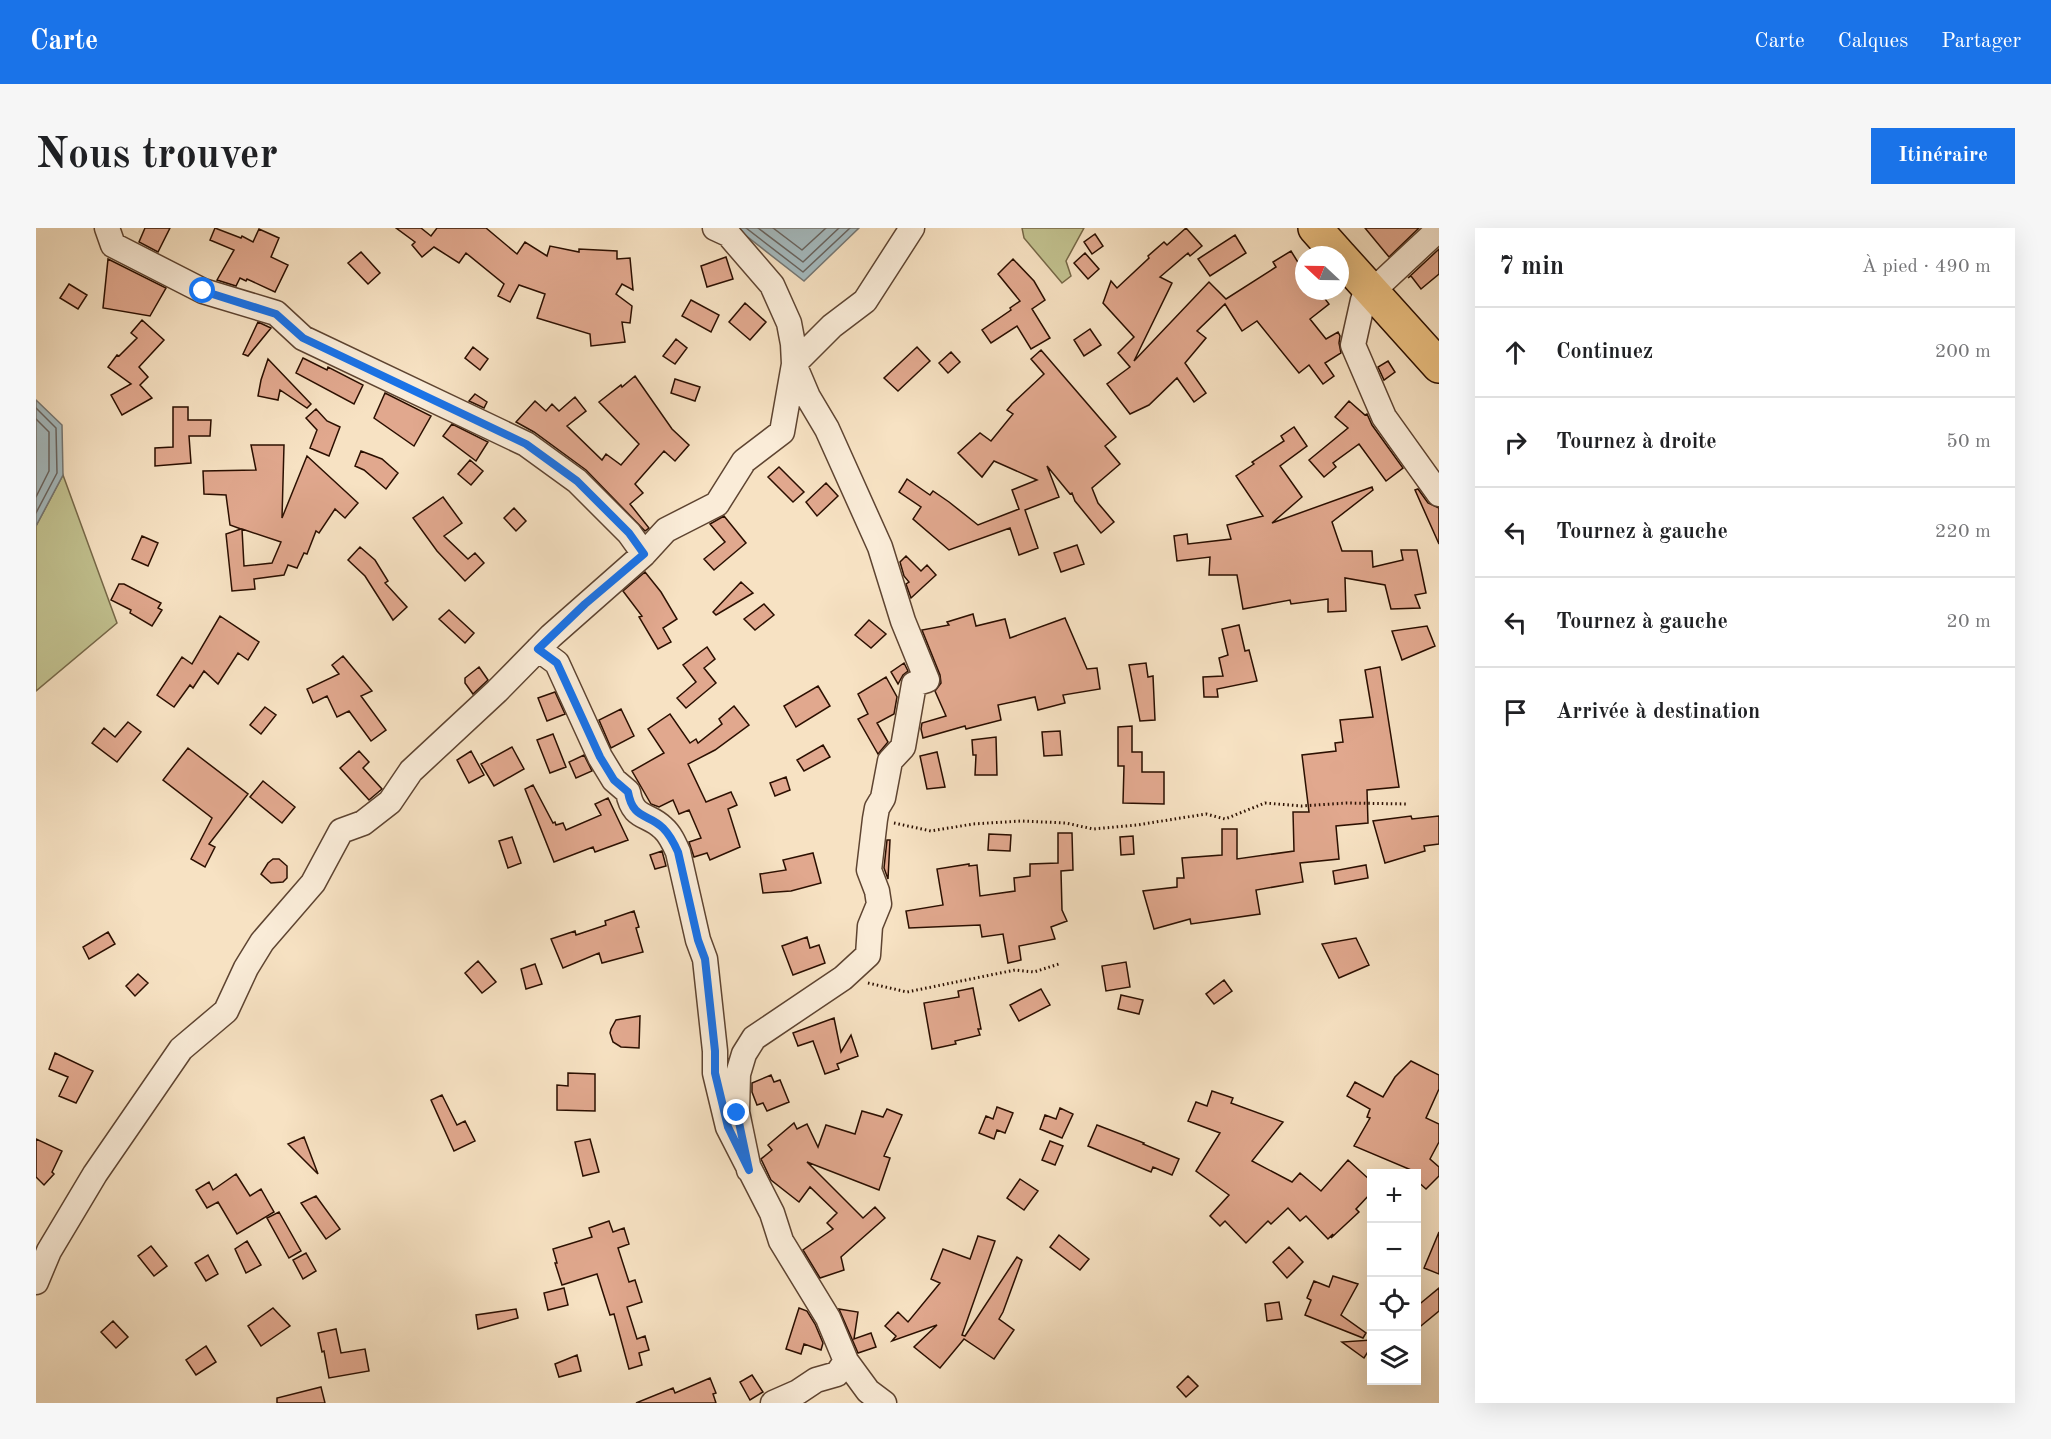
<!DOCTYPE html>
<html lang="fr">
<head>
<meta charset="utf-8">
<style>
	body { margin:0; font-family:"Old Standard TT",serif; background:#f6f6f6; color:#202124 }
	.controls { position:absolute; right:18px; bottom:18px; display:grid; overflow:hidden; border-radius:0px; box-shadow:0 6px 24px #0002 }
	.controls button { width:54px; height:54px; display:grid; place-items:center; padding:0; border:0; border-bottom:2px solid #e0e0e0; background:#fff; color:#202124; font:30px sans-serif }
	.compass { position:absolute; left:1259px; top:18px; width:54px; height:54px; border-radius:50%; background:#fff; box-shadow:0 6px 24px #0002; rotate:292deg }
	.stop { position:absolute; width:18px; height:18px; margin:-14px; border:4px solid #1a73e8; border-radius:50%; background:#fff }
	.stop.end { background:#1a73e8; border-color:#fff; box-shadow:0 2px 6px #0008 }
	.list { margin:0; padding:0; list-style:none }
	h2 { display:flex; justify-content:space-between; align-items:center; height:78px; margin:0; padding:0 24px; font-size:26px }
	h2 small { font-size:20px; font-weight:400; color:#757577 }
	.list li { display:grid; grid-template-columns:39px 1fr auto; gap:18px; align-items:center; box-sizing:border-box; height:90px; padding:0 24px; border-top:2px solid #e0e0e0 }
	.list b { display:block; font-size:22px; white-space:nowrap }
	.list em { font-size:20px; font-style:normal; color:#757577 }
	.icon { flex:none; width:33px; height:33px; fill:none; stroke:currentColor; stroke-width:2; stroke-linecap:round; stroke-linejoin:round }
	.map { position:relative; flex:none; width:1403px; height:1175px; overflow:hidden; border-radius:0px }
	header { display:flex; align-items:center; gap:36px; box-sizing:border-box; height:84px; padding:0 30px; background:#1a73e8; color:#fff }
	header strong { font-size:28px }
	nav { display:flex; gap:33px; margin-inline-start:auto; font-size:21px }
	.intro { display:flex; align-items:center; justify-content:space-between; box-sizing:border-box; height:144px; padding:0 36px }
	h1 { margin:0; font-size:42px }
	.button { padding:15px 27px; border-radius:0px; background:#1a73e8; color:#fff; font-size:21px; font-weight:700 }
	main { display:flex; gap:36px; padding:0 36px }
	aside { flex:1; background:#fff; border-radius:0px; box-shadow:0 6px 24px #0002 }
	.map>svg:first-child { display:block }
	.green { fill:#c2c290; stroke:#766848; stroke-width:1.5 }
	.water { fill:#a4babf; stroke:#747673; stroke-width:1.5 }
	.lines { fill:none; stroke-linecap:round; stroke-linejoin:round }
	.shore { stroke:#686460; stroke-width:1.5 }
	.building { fill:#e1a88e; stroke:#2b0f00; stroke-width:1.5; fill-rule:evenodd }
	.minor-casing { stroke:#5e4431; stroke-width:27 }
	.highway-casing { stroke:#2b0f00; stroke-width:36 }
	.path { stroke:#2b0f00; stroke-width:3; stroke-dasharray:1.5 3; stroke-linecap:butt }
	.minor { stroke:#faecd8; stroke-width:24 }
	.highway { stroke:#ecc182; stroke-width:33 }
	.route { stroke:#1a73e8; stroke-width:8 }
</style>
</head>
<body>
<header>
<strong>Carte</strong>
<nav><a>Carte</a><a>Calques</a><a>Partager</a></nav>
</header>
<div class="intro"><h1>Nous trouver</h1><a class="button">Itinéraire</a></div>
<main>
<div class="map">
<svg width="1403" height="1175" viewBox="0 0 1403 1175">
	<rect width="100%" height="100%" fill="#f7e2c3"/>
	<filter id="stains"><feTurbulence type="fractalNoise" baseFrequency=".00333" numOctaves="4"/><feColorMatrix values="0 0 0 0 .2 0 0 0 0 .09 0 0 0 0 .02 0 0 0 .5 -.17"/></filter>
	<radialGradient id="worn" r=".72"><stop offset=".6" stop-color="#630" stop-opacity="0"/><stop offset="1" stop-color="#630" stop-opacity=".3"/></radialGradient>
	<!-- green -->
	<path class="green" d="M986,0H1048L1030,33L1035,48L1026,55L988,10Z
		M27,247L81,395L0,463V298Z"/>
	<!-- water -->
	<path class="water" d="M700,0H823L768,53Z
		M0,172L26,197L27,247L0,298Z"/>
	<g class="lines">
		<!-- shore -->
		<path class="shore" d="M710,0L767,44L814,0
			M722,0L767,34L803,0
			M737,0L766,22L790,0
			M0,180L20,200L21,245L0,285
			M0,191L13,204V243L0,269"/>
	</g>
	<!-- building -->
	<path class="building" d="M109,0H134L122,24L103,14Z
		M179,0L205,10L206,8L217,14L223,1L243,10L235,29L252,37L239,64L211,51L210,53L204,50L200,58L181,52L198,22L174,12Z
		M360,0H385L395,8L401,0H450L481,26L489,14L511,28L514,18L543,24V21L581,23V31L594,30L597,62L586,56L580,66L596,78L594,95L586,94L589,114L555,118L554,106L501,90L509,66L483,57L474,74L462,68L468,56L430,25L423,35L398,19L386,29L376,17L379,14Z
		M1150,0L1166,18L1154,28L1152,25L1124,49L1136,55L1098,133L1173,54L1190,71L1240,39L1237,34L1255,23L1268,44V63H1283L1293,76L1274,91L1290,111L1302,104L1304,108L1303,115L1305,125L1289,135L1298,148L1287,156L1273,137L1263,145L1221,93L1206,103L1189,76L1161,103L1170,110L1149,135L1170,165L1158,174L1141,150L1113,177L1094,186L1071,156L1094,139L1082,125L1098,109L1067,75L1075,53L1081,60L1113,30L1112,28L1128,14L1131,17Z
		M1329,0H1383L1353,29Z
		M1059,6L1067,18L1056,26L1048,14Z
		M1199,7L1210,25L1174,48L1162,31Z
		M1403,21V46L1385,61L1375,48L1372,50Z
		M325,24L344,45L332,56L312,35Z
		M1049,25L1063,41L1052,51L1038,35Z
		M690,29L697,51L671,59L665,38Z
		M72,31L130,60L114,88L67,80Z
		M977,31L998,53L1009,72L996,81L1014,110L995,121L981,98L955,115L946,102L975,82L974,80L984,73L962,46Z
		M33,56L51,67L42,81L24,70Z
		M655,72L683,87L675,104L646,88Z
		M709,75L730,94L714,112L693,94Z
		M106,92L128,112L103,139L112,149L104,157L116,170L86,187L75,167L95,156L72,139L81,127L83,128L101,110L95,105Z
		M222,94L235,100L212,128L207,126Z
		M1054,101L1065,117L1048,128L1038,112Z
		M640,111L651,120L639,136L627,128Z
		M437,119L452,131L444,142L429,130Z
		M881,119L894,133L862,163L848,150Z
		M1005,122L1080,209L1069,218L1084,236L1056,260L1062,275L1078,294L1065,305L1039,273L1036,265L1034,266L1011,238L1023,269L989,282L1002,320L983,327L974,300L913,322L877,291L885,279L863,264L871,251L894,267L897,263L913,274L942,297L983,281L976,262L1001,252L958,233L946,249L922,225L944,205L955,213L977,186L971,182L976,176L1008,146L995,131Z
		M915,124L924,134L912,145L903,135Z
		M267,130L291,142L292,139L327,157L318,176L260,145Z
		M232,131L275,176L271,180L244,162L242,172L222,168L225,152Z
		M1352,133L1359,144L1348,152L1342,139Z
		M599,148L636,201L653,217L639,233L628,223L599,256L607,265L594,276L613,300L609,303L550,242L498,204L480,194L499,173L510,183L516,176L523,183L539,169L550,183L531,198L566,232L570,226L585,237L603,216L563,174L585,157L586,159Z
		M639,151L664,159L659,173L635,165Z
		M349,165L395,188L378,218L338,190Z
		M439,166L451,174L448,180L433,173Z
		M1313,173L1329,187L1331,186L1336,197L1367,240L1350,253L1323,216L1297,235L1300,239L1288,249L1273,232L1312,200L1299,189Z
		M137,179H152V192H175L174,208H153L155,235L119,238V220L137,219Z
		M280,181L291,193L304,199L293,228L274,220L281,202L270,190Z
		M416,196L452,214L440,233L407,208Z
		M1258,199L1271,218L1244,238L1266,269L1236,295L1336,259L1337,262L1296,294L1306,323H1336L1337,339L1367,332L1365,322H1381L1390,365L1379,367L1384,380L1355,381L1349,357L1309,350L1310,383L1292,384V371L1255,376L1254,372L1207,381L1201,347H1173L1174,329L1141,333L1138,308L1151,306L1152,316L1195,311L1191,297L1227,288L1200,248L1218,236L1216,234L1248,213L1245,208Z
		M215,217H248L246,290L271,228L322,275L309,290L299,281L283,305L280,303L271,326L268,325L261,340L252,337L248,347L218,351L219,361L196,363L190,306L205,301L194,297L190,267L168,266L167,243L220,242ZM206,301L245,314L236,335L208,338Z
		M325,223L346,231L362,245L350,261L328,242L319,238Z
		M434,232L447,243L435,257L422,246Z
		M743,239L768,264L757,274L732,249Z
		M790,255L802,268L781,288L770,274Z
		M1382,261L1392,275L1403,280V316L1379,262Z
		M407,269L426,295L408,308L432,331L439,325L448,335L429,353L401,323L377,290Z
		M478,280L490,293L480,303L468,290Z
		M688,288L710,315L678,342L668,331L689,314L674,296Z
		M106,308L122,315L112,338L96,331Z
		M1041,317L1048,336L1025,344L1018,325Z
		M324,319L339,332L352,353L349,355L371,379L357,392L329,348L312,332Z
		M870,328L885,343L891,337L900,347L875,370L870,356L873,354L868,348L864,334Z
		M609,344L625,364L641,391L627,400L635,414L622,421L603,389L606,388L587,363Z
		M705,354L717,365L680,387L677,384Z
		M83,356H88L125,375L122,380L126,382L116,398L94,385L95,382L75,372Z
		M728,376L738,387L719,402L708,391Z
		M413,382L438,405L429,415L403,391Z
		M937,386L940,398L969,391L974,410L1029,390L1051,441L1061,440L1064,461L1027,467L1029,475L1002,482L999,469L962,477L965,492L930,501L929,498L887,510L885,501L886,495L910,488L899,463L905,455L904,447L886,402L913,397L911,394Z
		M184,388L223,414L212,432L202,425L182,456L168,443L157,460L154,457L138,479L121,467L146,429L156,436Z
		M833,392L850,406L835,420L819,407Z
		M1203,397L1209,423L1213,422L1221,453L1181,461L1182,469H1168L1167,449L1187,448L1183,430L1192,427L1186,401Z
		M1391,398L1399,418L1366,432L1356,403Z
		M671,419L679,431L668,440L680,455L650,480L641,470L660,454L647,437Z
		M307,428L336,463L325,468L350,502L335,513L313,483L301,489L291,468L277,475L271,461L303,446L296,437Z
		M868,435L872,443L867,447L862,456L855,444Z
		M1110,435L1112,449L1117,448L1119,492L1104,493L1093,437Z
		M443,439L452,452L437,466L429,455V450Z
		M1344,439L1363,559L1331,562L1332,595L1300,598L1303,631L1264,635L1267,654L1220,662L1224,686L1155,696L1154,691L1118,701L1107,663L1141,659V650H1148L1146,630L1186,627V601H1201V631L1258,623L1257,584H1273L1266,527L1300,523L1299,515L1307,514L1304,492L1337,489L1329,442Z
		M850,449L861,469L858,486L841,495L852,514L842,526L822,491L832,486L822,466Z
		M782,458L794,478L760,499L748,478Z
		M519,464L529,486L511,493L502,470Z
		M698,478L713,497L679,522L652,536L670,574L695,564L701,577L692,581L704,619L674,632L671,625L658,629L653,614L665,610L653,582L643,586L637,572L623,579L615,576L596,543L628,525L612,501L634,486L654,515L660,511L662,515L686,496L683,491Z
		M229,479L240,487L225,506L214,497Z
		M585,481L598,508L575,520L563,492Z
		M92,494L105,504L81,534L56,515L68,500L79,509Z
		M1096,498V524H1106V544H1128V576L1087,575L1088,538H1082V499Z
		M1024,503L1026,527L1008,528L1006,504Z
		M517,506L530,539L514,545L501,512Z
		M960,509L961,547H939L940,527H937L936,512Z
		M787,517L794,529L768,543L761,532Z
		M476,519L488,541L458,558L445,536Z
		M152,520L212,566L173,616L179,619L169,639L155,631L176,590L127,552Z
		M323,523L333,534L327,540L346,561L333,572L304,540Z
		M435,523L448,547L433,555L421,532Z
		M901,524L909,559L891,561L884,528Z
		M548,527L556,543L540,550L533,534Z
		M750,549L754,562L739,568L734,555Z
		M227,553L259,579L246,595L214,569Z
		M497,557L517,595L519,594L520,597L527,595L530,602L565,587L559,576L572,570L592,612L559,624L557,619L518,634L489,561Z
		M1375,588L1376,591L1403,588V616L1388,618L1389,623L1349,635L1337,593Z
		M1022,605H1036L1037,642L1025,643L1026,682L1031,693L1015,699L1019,711L983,718L985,732L972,735L967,706L946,709L944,697L873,700L870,683L907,677L901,641L933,636V638L941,637L944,668L979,663L978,650L994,648V636L1022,635Z
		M953,606L975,607L974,623L952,622Z
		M1097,608L1098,626L1085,627L1084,609Z
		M476,609L485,635L472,640L463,613Z
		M851,612H854L852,651L848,640Z
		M626,623L630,638L619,641L614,627Z
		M777,625L785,655L755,663L727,665L724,646L750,642L747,632Z
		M237,631H243L251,638V650L247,654L235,655L225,646L232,635Z
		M1330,637L1332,650L1299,656L1297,643Z
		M598,683L603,699L600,700L607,724L566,735L563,725L527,740L515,711L539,703L540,707L570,697L569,693Z
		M72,704L79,716L53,731L47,719Z
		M771,709L774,720L783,717L789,735L757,747L746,718Z
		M1320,710L1333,737L1303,750L1286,716Z
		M442,733L460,754L446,765L429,745Z
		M1090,734L1094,759L1070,763L1066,738Z
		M499,736L506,756L490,761L485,741Z
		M102,746L112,755L99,768L90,758Z
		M1188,752L1196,763L1178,776L1170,766Z
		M937,760L945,801H942L944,807L919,813L920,816L896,821L888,775L923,769L922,763Z
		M1005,761L1014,777L983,793L974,777Z
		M1085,767L1107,772L1103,786L1082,781Z
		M604,788L603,820L585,819L577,814L574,805L575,801L580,792Z
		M798,790L805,824L815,807L822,828L801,836L803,841L789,846L777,813L762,818L757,805Z
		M19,825L57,843L40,875L23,868L32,849L13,841Z
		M1375,833L1403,847V861L1390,890L1403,896V914L1394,931L1403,939V948L1390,961L1380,952V944L1318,918L1334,890L1331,889L1334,881L1311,868L1319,854L1347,869L1359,849Z
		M532,845L559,846V883L521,882V857L532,858Z
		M735,847L738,854L744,852L753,874L731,883L727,875L721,877L716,864V855Z
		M1176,863L1197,870L1195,875L1247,894L1216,933L1256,954L1264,945L1285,963L1312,932L1335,953V965L1320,981L1323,984L1295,1010L1297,1006L1292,1011L1270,988L1264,993L1252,980L1235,996L1232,993L1210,1015L1189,993L1184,998L1174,988L1193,967L1160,943L1184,905L1152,893L1160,874L1171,878Z
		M406,867L421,897L429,893L439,913L418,923L395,872Z
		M961,879L977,885L969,905L961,902L958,911L943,905L950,888L957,891Z
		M1024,880L1037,886L1026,910L1004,901L1009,887L1020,891Z
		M851,881L866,887L848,928L854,930L843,962L771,934L827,990L839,979L849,990L805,1029L808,1042L784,1050L767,1022L797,1001L791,995L801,985L774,959L763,974L735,952L725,931L736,922L732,917L758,895L761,901L771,896L782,919L790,897L819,906L826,883L847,889Z
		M1061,897L1108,915L1107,916L1143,931L1136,947L1117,939L1115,944L1052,918Z
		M268,909L282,946L252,916Z
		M0,911L26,923L16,944L18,946L8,957L0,949Z
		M554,911L563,944L547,948L539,914Z
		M1014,913L1027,918L1019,937L1006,932Z
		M200,946L214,968L225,961L238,984L201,1006L182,974L171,980L160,962L173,954L177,962Z
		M984,951L1002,963L988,982L971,970Z
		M280,968L304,1001L290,1011L265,975Z
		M243,984L265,1023L253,1030L231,990Z
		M573,993L577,1004L588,1000L593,1016L582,1020L593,1054L599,1052L606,1074L591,1079L601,1111L609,1108L613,1122L603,1125L606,1137L593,1141L578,1086L574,1087L561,1046L526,1057L519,1035H521L517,1021L556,1009L553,1000Z
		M1403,1004V1046L1388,1040Z
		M1023,1007L1053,1031L1044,1042L1014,1019Z
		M942,1008L959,1013L926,1107L929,1108L981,1029L986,1032L967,1084L963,1091L978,1102L958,1131L928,1111L904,1140L878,1119L901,1097L856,1113L860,1108L849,1098L862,1084L872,1094L904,1055L895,1051L907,1021L934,1031Z
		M211,1013L225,1037L210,1045L199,1021Z
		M115,1018L131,1038L118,1048L102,1028Z
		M1253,1019L1267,1034L1251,1050L1237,1034Z
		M270,1025L280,1043L267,1051L257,1032Z
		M172,1027L182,1046L170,1053L159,1035Z
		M1297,1048L1322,1056L1305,1087L1330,1105L1327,1110L1269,1087L1275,1072L1271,1070L1278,1053L1293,1059Z
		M528,1060L532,1077L512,1082L508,1065Z
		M1403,1060V1083L1380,1102V1079Z
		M1243,1074L1246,1091L1231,1093L1229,1076Z
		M237,1080L254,1098L225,1118L212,1098Z
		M763,1080L771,1083L779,1096L787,1115L785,1122L768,1116L765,1126L750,1121Z
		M480,1081L482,1090L442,1101L440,1087Z
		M803,1081L822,1084L818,1111L835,1105L840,1119L822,1125Z
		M77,1093L92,1109L80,1120L65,1104Z
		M300,1101L305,1125L329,1121L333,1143L293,1150L288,1123L286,1124L282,1105Z
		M1335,1112V1119L1328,1130L1306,1114Z
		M170,1118L180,1134L160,1147L150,1132Z
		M541,1127L545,1143L523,1149L519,1136Z
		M716,1147L727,1164L714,1172L704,1154Z
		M1152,1148L1162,1158L1150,1169L1141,1159Z
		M674,1150L680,1165L677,1166L680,1175H600L637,1160L639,1165Z
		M285,1159L289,1175H241V1170Z"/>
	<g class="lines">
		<defs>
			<path id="minor" d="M71,0L77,17L167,63L240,85L267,110L490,216L541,253L593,305L608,326
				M679,0L692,6L736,57L753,95L757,116L758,136L772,169L791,201L844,319L867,393L891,452L878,456L867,519L854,533L847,570L841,580L839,591L833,642L841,663L843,676L834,698L832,727L807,750L718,810L708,826L702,846L701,884L713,942
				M1403,1L1327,72L1317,117L1348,189L1403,266
				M502,421L521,435L564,529L578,552L592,564C597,592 612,585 627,600C634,606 638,615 642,624L662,712L669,731L679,823V845L692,899L736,985L745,1013L792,1090L810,1133L832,1163L848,1175
				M0,1054L13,1023L59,946L145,821L190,783L210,740L226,714L277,655L305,603L327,595L354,574L375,543L461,463L515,408L608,326L630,302L681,276L708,233L746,204L758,136L796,98L829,73L876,0
				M737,1175L762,1164L780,1152L801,1146L810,1133"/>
			<path id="highway" d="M1279,0L1303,27
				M1304,28L1403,138"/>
		</defs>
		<!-- minor casing -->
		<use href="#minor" class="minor-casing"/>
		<!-- highway casing -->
		<use href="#highway" class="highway-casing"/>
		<!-- path -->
		<path class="path" d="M858,595L895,603L937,596L985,593L1030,595L1057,601L1101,597L1170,586L1189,591L1229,575L1265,578L1311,575L1372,576
			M832,755L871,764L979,742L998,744L1023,736"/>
		<!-- minor -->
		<use href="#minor" class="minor"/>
		<!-- highway -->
		<use href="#highway" class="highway"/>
	</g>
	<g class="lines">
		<!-- route -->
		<path class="route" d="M167,63L240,86L267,110L490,216L541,253L593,305L608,326L549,376L502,421L521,435L564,529L578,552L592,564C597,592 612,585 627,600C634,607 638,615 642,624L662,712L669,731L679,823V845L692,899L713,942L701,885"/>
	</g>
	<rect width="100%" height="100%" filter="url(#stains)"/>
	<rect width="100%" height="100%" fill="url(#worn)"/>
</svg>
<div class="controls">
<button>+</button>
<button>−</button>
<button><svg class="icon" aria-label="locate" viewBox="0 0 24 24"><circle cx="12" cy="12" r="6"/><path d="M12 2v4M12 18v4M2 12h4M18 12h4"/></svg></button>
<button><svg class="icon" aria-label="layers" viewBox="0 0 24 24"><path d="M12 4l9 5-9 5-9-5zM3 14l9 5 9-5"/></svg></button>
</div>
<svg class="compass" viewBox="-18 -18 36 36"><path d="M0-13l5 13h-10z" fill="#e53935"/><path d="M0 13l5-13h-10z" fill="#757577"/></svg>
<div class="stop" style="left:167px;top:63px"></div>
<div class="stop end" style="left:701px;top:885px"></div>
</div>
<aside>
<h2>7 min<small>À pied · 490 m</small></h2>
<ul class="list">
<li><svg class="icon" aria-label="ahead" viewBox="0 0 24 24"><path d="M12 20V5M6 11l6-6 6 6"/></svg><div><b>Continuez</b></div><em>200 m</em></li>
<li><svg class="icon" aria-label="right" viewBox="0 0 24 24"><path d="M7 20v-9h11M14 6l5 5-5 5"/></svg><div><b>Tournez à droite</b></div><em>50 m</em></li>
<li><svg class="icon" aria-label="left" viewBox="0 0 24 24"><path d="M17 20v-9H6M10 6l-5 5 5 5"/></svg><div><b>Tournez à gauche</b></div><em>220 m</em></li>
<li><svg class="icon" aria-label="left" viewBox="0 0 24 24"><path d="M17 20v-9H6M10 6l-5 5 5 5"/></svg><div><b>Tournez à gauche</b></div><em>20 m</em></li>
<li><svg class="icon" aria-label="arrive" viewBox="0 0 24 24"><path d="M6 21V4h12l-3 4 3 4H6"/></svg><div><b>Arrivée à destination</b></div></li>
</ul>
</aside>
</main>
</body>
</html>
